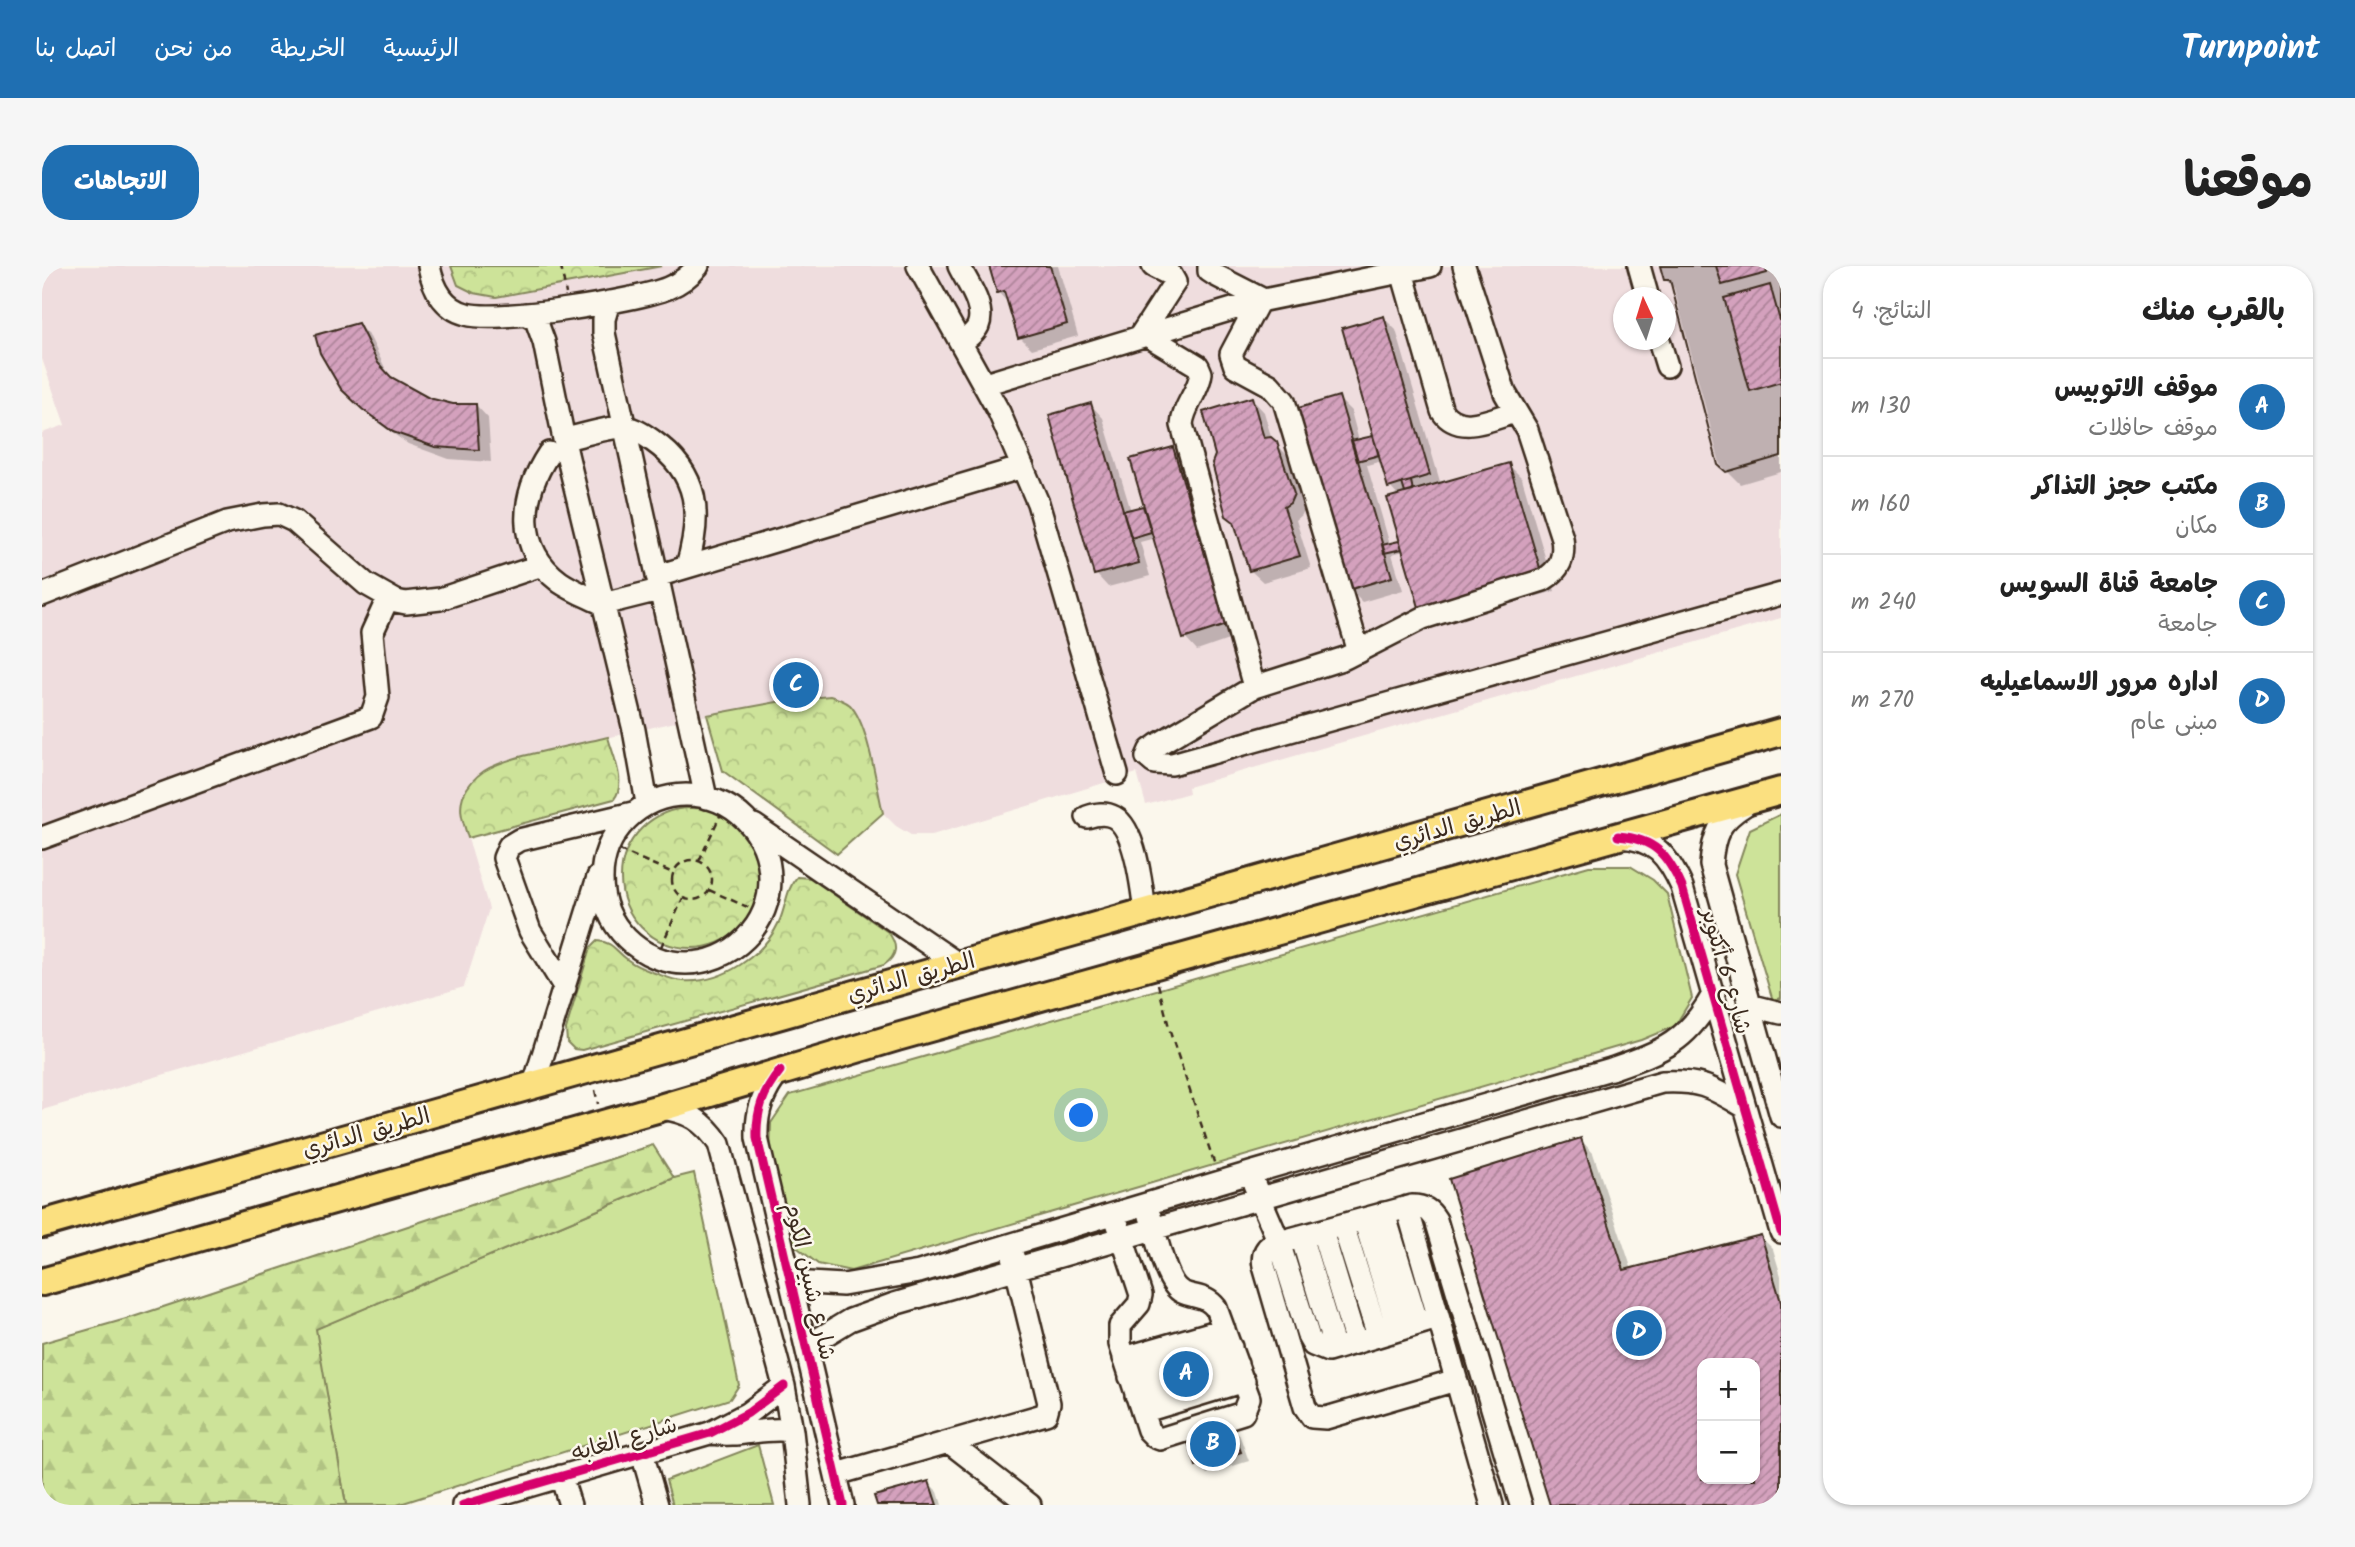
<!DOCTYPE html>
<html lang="ar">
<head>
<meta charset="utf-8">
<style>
	body { margin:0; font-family:Kalam,"Playpen Sans Arabic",sans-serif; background:#f6f6f6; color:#222; direction:rtl }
	.controls { position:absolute; right:21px; bottom:21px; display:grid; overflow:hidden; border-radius:14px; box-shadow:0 2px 5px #0004 }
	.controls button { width:63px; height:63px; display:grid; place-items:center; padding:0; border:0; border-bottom:2px solid #e0e0e0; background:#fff; color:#222; font:35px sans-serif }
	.compass { position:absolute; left:1571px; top:21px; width:63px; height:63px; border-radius:50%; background:#fff; box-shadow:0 2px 5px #0004; rotate:356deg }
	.you { position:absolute; left:1040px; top:850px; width:24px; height:24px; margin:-18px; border:5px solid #fff; border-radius:50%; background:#1a73e8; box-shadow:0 0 0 10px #1a73e833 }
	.badge { display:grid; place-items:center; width:46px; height:46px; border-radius:50%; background:#1f6fb2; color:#fff; font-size:23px; font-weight:700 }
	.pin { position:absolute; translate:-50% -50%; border:4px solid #fff; box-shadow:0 2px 7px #0006 }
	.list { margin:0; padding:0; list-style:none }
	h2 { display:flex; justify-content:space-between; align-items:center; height:91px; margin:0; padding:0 28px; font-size:30px }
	h2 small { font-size:23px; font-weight:400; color:#767676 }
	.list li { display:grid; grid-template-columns:46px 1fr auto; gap:21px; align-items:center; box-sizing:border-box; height:98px; padding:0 28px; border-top:2px solid #e0e0e0 }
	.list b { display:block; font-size:26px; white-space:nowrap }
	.list p { margin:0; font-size:23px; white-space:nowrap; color:#767676 }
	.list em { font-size:23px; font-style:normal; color:#767676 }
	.map { position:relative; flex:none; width:1739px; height:1239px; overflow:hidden; direction:ltr; border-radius:28px }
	header { display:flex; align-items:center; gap:42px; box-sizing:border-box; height:98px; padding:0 35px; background:#1f6fb2; color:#fff }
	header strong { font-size:33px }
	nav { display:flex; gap:38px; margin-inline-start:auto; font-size:24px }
	.intro { display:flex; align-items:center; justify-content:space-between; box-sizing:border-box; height:168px; padding:0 42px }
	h1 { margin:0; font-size:49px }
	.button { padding:18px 32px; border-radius:28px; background:#1f6fb2; color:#fff; font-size:24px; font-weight:700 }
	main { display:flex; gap:42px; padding:0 42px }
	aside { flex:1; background:#fff; border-radius:28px; box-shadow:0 2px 5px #0004 }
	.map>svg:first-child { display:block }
	.built { fill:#efddde; fill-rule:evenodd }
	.grass { fill:#cde399; stroke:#84865c; stroke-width:2 }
	.forest { fill:url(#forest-firs); stroke:#84865c; stroke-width:2 }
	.park { fill:url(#park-crowns); stroke:#84865c; stroke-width:2 }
	.shadow { fill:#0003; fill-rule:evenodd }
	.building { fill:url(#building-hatch); stroke:#3b2a1e; stroke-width:2; fill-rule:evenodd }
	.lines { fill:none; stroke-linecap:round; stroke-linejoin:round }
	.minor-casing { stroke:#3b2a1e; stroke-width:26 }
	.major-casing { stroke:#3b2a1e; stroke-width:32 }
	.path { stroke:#3b2a1e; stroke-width:2.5; stroke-dasharray:7 5; stroke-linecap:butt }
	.minor { stroke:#fbf7ec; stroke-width:21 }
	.major { stroke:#fbe080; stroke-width:26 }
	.cycleway-casing { stroke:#fbf7ec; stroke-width:13 }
	.cycleway { stroke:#d6006c; stroke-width:9 }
	.labels { text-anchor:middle; stroke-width:5; stroke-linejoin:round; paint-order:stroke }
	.street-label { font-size:23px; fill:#3b2a1e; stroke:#fbf7ec }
</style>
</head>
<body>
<header>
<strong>Turnpoint</strong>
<nav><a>الرئيسية</a><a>الخريطة</a><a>من نحن</a><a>اتصل بنا</a></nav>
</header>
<div class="intro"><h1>موقعنا</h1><a class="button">الاتجاهات</a></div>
<main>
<aside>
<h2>بالقرب منك<small>النتائج: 4</small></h2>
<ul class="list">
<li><span class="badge">A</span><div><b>موقف الاتوبيس</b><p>موقف حافلات</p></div><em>130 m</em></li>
<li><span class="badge">B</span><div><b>مكتب حجز التذاكر</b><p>مكان</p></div><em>160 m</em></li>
<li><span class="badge">C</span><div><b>جامعة قناة السويس</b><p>جامعة</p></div><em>240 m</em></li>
<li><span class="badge">D</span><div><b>اداره مرور الاسماعيليه</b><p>مبنى عام</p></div><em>270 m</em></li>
</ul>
</aside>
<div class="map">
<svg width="1739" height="1239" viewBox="0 0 1739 1239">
	<defs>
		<pattern id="forest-firs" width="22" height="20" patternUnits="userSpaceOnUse" patternTransform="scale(1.75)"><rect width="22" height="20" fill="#cde399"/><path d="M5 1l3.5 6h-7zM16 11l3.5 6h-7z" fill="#b1c383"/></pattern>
		<pattern id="park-crowns" width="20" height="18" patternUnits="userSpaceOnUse" patternTransform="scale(1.75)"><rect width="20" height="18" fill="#cde399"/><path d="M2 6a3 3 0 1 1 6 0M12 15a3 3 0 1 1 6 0" fill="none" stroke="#b1c383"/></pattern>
		<pattern id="building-hatch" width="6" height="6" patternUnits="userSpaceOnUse" patternTransform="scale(1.75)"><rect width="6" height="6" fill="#d4a1bd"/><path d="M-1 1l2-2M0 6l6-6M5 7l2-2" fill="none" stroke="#ad8399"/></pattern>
	</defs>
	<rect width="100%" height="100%" fill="#fbf7ec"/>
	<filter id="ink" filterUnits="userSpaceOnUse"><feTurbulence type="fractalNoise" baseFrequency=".0143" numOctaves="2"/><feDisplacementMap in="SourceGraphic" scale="14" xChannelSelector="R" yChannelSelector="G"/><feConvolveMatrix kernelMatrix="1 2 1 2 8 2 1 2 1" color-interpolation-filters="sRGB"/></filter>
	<g filter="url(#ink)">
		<!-- built -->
		<path class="built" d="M0,0H1739V352L1297,477L1146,521L1147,527L1104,539L1095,507L890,569H869L854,560L841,547L820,458L788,430L746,434L646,453L483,491L419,549L447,643L422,721L0,844V167L23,159L0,93ZM1582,32H1624V74H1582Z"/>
		<!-- grass -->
		<path class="grass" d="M1739,548V732L1731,735L1693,608L1708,563Z
			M1547,600H1588L1611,614L1625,628L1650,732L1633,760L1599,774L809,1005L776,998L752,979L728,889L729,857L748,829Z
			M652,907L697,1119L688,1133L355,1239H304L273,1063L632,912Z
			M716,1179L732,1239H631L624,1214Z"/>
		<!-- forest -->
		<path class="forest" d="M611,879L632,912L274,1063L304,1239H0V1077L91,1051Z"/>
		<!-- park -->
		<path class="park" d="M409,0H620L454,31L432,27L416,19Z
			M788,430C795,432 802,434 808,439C827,459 834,519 841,547L795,588L681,505L665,449L746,434Z
			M566,471C571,490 585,517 572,533L426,572C422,558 416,545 421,530C425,521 433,511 442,505C467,489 535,479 566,471Z
			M579 612a70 70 0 1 1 140 0a70 70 0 1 1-140 0Z
			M755,611L768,612L846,666C856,679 856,689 842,699L540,784L532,783L525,776L524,763L548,682L555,675C572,676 573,685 586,694C592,699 602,703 610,706C619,709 632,715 641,715C680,718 722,689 737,656C744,641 744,623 755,611Z"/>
		<!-- shadow -->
		<path class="shadow" d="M948,0H1016L1036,70L990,83L978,71L967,38L956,26Z
			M1619,0H1739V206L1698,218L1678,198L1632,22L1623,13Z
			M1342,52L1354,64L1399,219L1467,199L1480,212L1513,325L1393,359L1380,347L1362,285L1350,288L1361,324L1320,336L1307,323L1296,132L1309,145L1317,175L1335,176ZM1340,195L1348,221L1357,231L1360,276L1348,279L1325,199Z
			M316,59L328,71L348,112L386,133L411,140L434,139L446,152L449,196L407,193L366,178L335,156L300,122Z
			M1210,133L1222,146L1230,174L1247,191L1263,241L1260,249L1254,254L1269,302L1221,316L1208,304Z
			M1049,139L1061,152L1089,245L1101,242L1105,246L1131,183L1144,195L1195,371L1155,385L1143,372L1113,272L1098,276L1108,310L1066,321L1054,308Z
			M1539,874L1551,887L1590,1004L1719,971L1731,983L1739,1010V1239H1510ZM1660,1097H1713V1213H1660Z
			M1187,1159L1197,1168L1207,1195L1165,1208L1156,1199Z
			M887,1217L896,1226L900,1239H836Z"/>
		<!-- building -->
		<path class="building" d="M947,0H1008L1025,58L976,72L962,25L955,27Z
			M1618,0H1674L1680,19L1725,7L1723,0H1739V58L1728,19L1682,32L1708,125L1739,116V190L1684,206L1676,199L1628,14H1622Z
			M1618,0H1739V190L1684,206L1676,199L1628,14H1622Z
			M1342,50L1388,209L1346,222L1300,62Z
			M316,57L336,97L349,111L387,132L411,138H434L437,184L393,181L351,166L320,143L299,123L278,87L273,69Z
			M1297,130L1350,311L1306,324L1253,143Z
			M1210,131L1222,172L1229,171L1235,176L1252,228L1248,237L1242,241L1258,290L1207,305L1192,256L1184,250L1170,197L1173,189L1161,146Z
			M1049,137L1097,297L1052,309L1007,149Z
			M1331,170L1337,189L1315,195L1309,175Z
			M1131,181L1184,359L1141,373L1088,193Z
			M1467,197L1501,312L1379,348L1345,232Z
			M1369,215L1371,225L1363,227L1360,217Z
			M1101,240L1109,266L1089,272L1081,245Z
			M1357,275L1360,283L1342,287L1340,279Z
			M1539,872L1582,1004L1719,969L1739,1036V1239H1508L1407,913ZM1660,1097H1713V1213H1660Z
			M1188,1157L1199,1186L1154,1200L1144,1170Z
			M887,1215L895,1239H835L832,1230Z"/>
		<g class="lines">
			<defs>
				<path id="minor" d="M387,0C391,21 401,42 424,48C456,57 594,35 626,22C638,17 648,10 656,0
					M876,0L957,146L996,237L1075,508
					M917,0C925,17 944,41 936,60C933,67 925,72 919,77
					M1167,0V5L1173,9L1222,34
					M1422,0L1463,127L1485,164L1520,272C1523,292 1518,304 1501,314L1381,352L1303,392L1212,421L1115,479L1108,484L1105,491L1112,497L1130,498L1739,328
					M1597,0L1606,32
					M1360,6L1400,145C1417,170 1449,153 1473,146
					M1217,35L1189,88L1193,100L1228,119L1242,135L1317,386
					M567,36L562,53V67L664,532
					M483,48L494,54L502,76L525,188L592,464L605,537
					M1103,68L1156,100L1159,107C1157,126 1141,140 1140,159L1212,421
					M1098,70L1133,16L1129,9L1111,0
					M1617,74L1625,100
					M943,118L1217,35L1388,0
					M522,173C539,170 565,161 581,161C591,161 603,169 611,175C658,208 660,249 645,300
					M507,187C479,229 472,282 518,316C531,325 547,331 561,338L617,324
					M615,310L981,201
					M0,329L185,256L221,249L237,248L252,255L324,318L354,335L364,337L398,333L500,299
					M560 613a84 84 0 1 1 168 0a84 84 0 1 1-168 0Z
					M1703,539C1677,555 1671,569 1669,599L1739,850
					M1045,551C1054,548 1063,546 1072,551C1094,563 1100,622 1103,646
					M712,559L916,698
					M1578,571C1613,573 1626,590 1640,621L1739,966
					M0,572L329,451L336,431L330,367L346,332
					M523,722L488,665L462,592L467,580L477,574L591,547
					M1707,739L1739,747
					M738,805C721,826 714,845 715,872L801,1239
					M492,818L556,611
					M618,842C646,845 662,855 677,878L742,1120L750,1165L758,1239
					M1212,918L1237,976L1267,1072L1271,1079L1286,1085L1396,1052
					M1365,941L1450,1239
					M1342,947L1376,1058
					M1322,953L1356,1064
					M1076,959L1099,1029L1097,1038L1078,1060V1078L1106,1164L1113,1171L1118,1173L1201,1147L1207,1132L1174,1042C1164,1029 1153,1032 1140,1026C1123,1018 1114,968 1108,950
					M1301,959L1336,1070
					M1280,965L1314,1077
					M1259,970L1293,1083
					M750,1016L801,1019L877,1006L1208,907L1569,803C1620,785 1645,777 1672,727
					M765,1080L808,1054L852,1038L1620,816C1660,814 1670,822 1703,841
					M1082,1092L1182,1063
					M1088,1111L1189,1081
					M1414,1114L1284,1152L1270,1151L1263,1141L1222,1000C1220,991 1222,984 1230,978L1370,940C1382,940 1388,944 1394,954L1479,1239
					M1094,1129L1195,1098
					M1100,1146L1202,1115
					M670,1167C697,1172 723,1160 750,1165
					M907,1176L988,1239
					M600,1187L615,1239
					M795,1208L1004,1148L1007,1137L971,990
					M519,1210L528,1239
					M421,1239L668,1167L706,1147L742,1120"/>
				<path id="major" d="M0,958L1739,466
					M0,1016L618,842L855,771L1739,525"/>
			</defs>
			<!-- minor casing -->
			<use href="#minor" class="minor-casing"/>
			<!-- major casing -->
			<use href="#major" class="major-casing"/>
			<!-- path -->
			<path class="path" d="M519,0L524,28
				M566,579L631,607
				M630 614a20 20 0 1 1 40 0a20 20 0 1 1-40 0Z
				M657,595L683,539
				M667,624L712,644L717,655
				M614,692L641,632
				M1116,718L1129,769L1173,899
				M553,824L556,838"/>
			<!-- minor -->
			<use href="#minor" class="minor"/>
			<!-- major -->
			<use href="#major" class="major"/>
			<defs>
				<path id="cycleway" d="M1576,570C1613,573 1625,588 1640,621L1739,966
					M738,805C721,826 714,845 715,872L801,1239
					M421,1239L668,1167L706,1147L742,1120"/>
			</defs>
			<!-- cycleway casing -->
			<use href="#cycleway" class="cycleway-casing"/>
			<!-- cycleway -->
			<use href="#cycleway" class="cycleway"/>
		</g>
	</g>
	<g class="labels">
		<!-- street labels -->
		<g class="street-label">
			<text transform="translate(1415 558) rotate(-16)" y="8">الطريق الدائري</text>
			<text transform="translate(1685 705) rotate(74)" y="8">شارع 6 أكتوبر</text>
			<text transform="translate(869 711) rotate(-16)" y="8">الطريق الدائري</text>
			<text transform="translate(324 866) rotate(-16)" y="8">الطريق الدائري</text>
			<text transform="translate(769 1015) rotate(77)" y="8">شارع شبين الكوم</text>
			<text transform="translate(582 1172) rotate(-16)" y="8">شارع الغابه</text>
		</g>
	</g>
</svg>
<div class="controls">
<button>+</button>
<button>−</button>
</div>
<svg class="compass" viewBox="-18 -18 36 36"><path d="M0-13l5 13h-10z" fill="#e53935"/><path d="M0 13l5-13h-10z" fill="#767676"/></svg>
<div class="you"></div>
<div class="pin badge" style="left:1144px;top:1108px">A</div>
<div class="pin badge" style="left:1171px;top:1178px">B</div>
<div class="pin badge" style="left:754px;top:419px">C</div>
<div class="pin badge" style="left:1597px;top:1067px">D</div>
</div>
</main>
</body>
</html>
